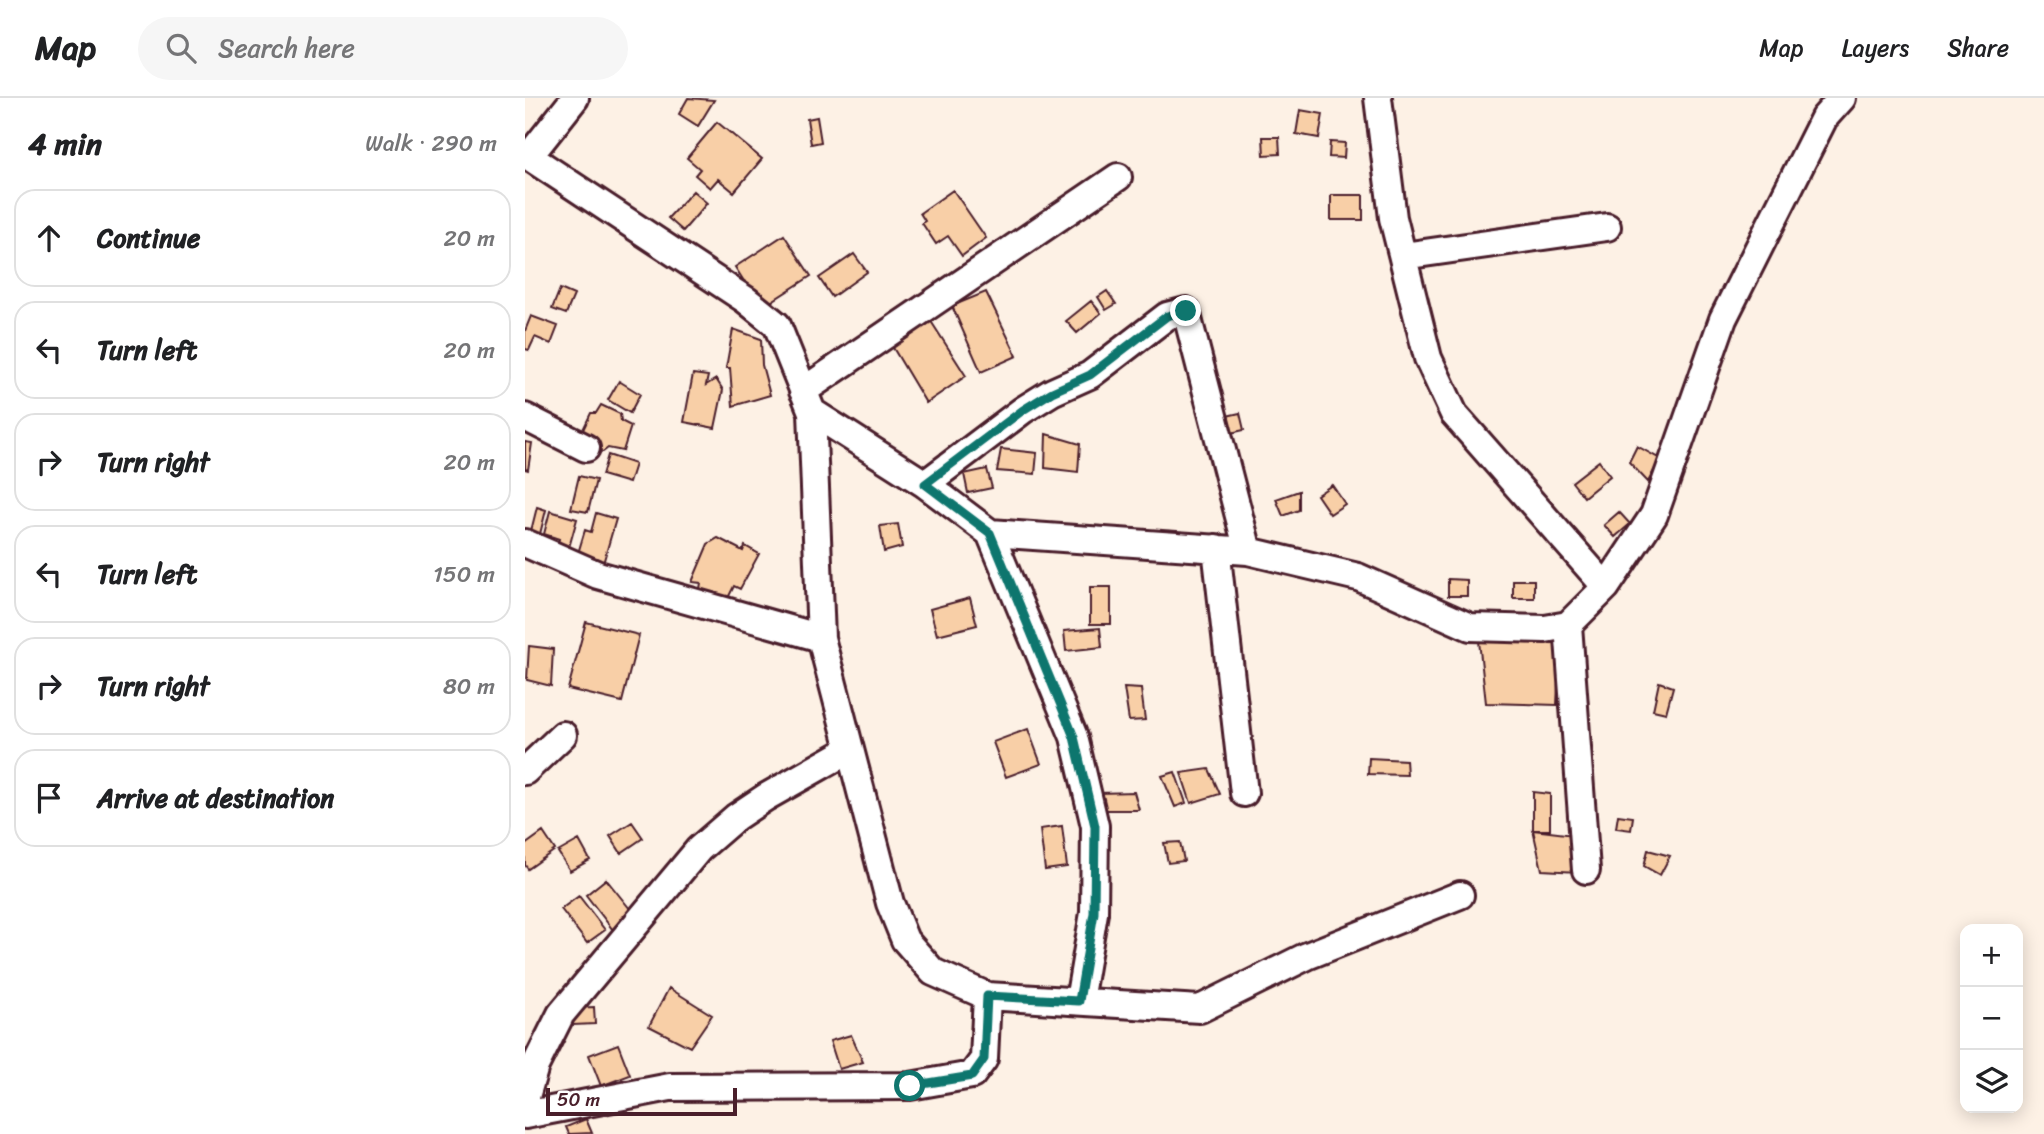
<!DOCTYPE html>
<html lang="en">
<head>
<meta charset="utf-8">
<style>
	body { margin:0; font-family:Sriracha,sans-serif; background:#f6f6f6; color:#202124 }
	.controls { position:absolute; right:21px; bottom:21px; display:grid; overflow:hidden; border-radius:14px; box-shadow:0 4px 18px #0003 }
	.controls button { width:63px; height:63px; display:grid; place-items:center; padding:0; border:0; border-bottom:2px solid #e0e0e0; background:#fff; color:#202124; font:35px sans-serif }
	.scale { position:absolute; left:21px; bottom:18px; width:191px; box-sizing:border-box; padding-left:7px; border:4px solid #4a1f2b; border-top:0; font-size:19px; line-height:24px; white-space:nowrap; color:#4a1f2b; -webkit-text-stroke:5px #fff; paint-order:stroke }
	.stop { position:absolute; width:21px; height:21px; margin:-16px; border:5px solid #0f766e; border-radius:50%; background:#fff }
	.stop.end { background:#0f766e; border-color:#fff; box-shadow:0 2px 7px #0008 }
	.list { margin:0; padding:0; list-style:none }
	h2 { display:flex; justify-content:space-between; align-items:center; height:91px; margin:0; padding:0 28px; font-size:30px }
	h2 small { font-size:23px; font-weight:400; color:#757577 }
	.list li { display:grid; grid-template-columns:46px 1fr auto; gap:21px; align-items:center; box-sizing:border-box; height:98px; margin:0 14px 14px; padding:0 14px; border:2px solid #e0e0e0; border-radius:21px }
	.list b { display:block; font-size:26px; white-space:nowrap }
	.list em { font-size:23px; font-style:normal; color:#757577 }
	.icon { flex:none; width:38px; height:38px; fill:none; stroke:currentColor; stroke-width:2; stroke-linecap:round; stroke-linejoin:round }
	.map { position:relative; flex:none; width:1519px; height:1036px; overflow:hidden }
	header { display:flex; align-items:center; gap:42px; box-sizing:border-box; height:98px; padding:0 35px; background:#fff; border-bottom:2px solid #e0e0e0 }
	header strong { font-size:33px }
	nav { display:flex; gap:38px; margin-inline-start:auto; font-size:24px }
	.search { width:490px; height:63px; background:#f6f6f6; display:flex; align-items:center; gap:18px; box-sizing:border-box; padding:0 24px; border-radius:38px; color:#757577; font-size:26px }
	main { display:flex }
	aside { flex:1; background:#fff }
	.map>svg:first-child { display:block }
	.building { fill:#f8cfa7; stroke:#4a1f2b; stroke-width:2 }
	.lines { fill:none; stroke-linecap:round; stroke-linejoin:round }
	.street-casing { stroke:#4a1f2b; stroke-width:32 }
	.street { stroke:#fff; stroke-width:26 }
	.route { stroke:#0f766e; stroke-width:9 }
</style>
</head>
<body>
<header>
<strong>Map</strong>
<div class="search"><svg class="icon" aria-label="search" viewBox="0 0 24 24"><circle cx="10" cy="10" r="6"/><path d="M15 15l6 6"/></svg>Search here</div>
<nav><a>Map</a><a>Layers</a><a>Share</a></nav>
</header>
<main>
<aside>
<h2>4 min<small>Walk · 290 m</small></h2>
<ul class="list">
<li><svg class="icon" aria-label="ahead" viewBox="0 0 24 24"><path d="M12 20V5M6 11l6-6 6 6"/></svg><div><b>Continue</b></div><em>20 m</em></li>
<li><svg class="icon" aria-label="left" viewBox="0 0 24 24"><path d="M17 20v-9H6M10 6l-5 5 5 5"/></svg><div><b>Turn left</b></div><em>20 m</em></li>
<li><svg class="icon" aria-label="right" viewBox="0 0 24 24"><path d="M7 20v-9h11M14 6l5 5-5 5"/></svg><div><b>Turn right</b></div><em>20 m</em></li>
<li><svg class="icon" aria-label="left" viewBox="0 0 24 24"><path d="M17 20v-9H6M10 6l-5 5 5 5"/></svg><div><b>Turn left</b></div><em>150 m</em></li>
<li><svg class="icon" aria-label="right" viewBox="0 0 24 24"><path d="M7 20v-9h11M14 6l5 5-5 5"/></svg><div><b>Turn right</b></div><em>80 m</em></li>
<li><svg class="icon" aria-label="arrive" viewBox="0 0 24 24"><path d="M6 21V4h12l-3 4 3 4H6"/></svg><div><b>Arrive at destination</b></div></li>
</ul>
</aside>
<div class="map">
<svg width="1519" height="1036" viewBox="0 0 1519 1036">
	<rect width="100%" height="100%" fill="#fdf1e5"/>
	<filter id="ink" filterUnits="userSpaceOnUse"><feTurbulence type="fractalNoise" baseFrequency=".0143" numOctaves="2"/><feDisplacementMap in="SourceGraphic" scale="14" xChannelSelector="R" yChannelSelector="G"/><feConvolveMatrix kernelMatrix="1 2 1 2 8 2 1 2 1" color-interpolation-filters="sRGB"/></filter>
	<g filter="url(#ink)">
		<!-- building -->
		<path class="building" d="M163,0L189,2L173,28L154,16Z
			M775,12L798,16L794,40L771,36Z
			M292,19L296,44L286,46L282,21Z
			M192,24L237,61L209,94L193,81L185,90L170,77L175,71L162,60Z
			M738,39H754L755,56L739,57Z
			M805,44L820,45L819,60L804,59Z
			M428,92L461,140L437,158L423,138L411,146L397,125L400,123L395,115Z
			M168,93L182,105L158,133L143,120Z
			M806,97H838V122H806Z
			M259,137L286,178L236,210L210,169Z
			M329,156L342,174L307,199L294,180Z
			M35,191L49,197L41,216L27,211Z
			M582,193L591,206L581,212L573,199Z
			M461,194L492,258L456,274L427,208Z
			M566,203L576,215L552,235L541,223Z
			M402,217L441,278L401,305L364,243Z
			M6,218L33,228L26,246L10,239L4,252L0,251V233Z
			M208,231L236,241L237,267L245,297L208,308L205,270H201Z
			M168,276L183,278L181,287L191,281L198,292L190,330L159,324Z
			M94,283L115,296L105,315L83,302Z
			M76,307L95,316L96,323L106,328L98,353L83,350L78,354L70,352L54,340L66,315H71Z
			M715,315L719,332L701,336L697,319Z
			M521,336L555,346L553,374L520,370Z
			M0,344L7,345L3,372L0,371Z
			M1112,348L1135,361L1123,384L1104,364Z
			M476,351L512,355L510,376L472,373Z
			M83,357L110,366L104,385L77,377Z
			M1074,363L1085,378L1059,399L1047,384Z
			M462,371L467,390L443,395L439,376Z
			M54,378L71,382L63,414L46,411Z
			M807,387L820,406L805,416L792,397Z
			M774,393V412L758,418L751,401Z
			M12,409L21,412L13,444L4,441Z
			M25,413L52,421L43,453L32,449L34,441L19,436Z
			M1094,414L1105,426L1090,439L1079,427Z
			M71,415L91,421L77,469L51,462L60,432L66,434Z
			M373,426L377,449L359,454L355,428Z
			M193,440L218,453L220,448L234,456L215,491L209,488L199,508L174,496L176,485L167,484L183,446Z
			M923,481L942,482V498H923Z
			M988,482H1009V500H988Z
			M565,489H586V526H565Z
			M445,500L452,527L412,537L405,511Z
			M61,524L114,537L97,604L43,591Z
			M575,530L577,549L541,553L539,533Z
			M1015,542L1035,544L1032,607L961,605L954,543Z
			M4,548L28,551L26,588L2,582Z
			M1134,584L1148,589L1141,615L1128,612Z
			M599,590L616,591L620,622L604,623Z
			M503,631L516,666L481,679L468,644Z
			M844,660L881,662L882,677L843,676Z
			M684,671L695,696L666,705L656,675Z
			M650,674L661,705L650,709L637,678Z
			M609,694L614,712H574V695Z
			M1008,694L1025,696V732H1008Z
			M1093,717L1108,719L1106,732L1091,730Z
			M107,724L118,740L96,755L85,738Z
			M537,728L542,769L520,772L515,731Z
			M1008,732L1058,738L1053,774L1017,772Z
			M18,734L30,752L3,771L0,767V747Z
			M54,742L65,762L45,773L33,754Z
			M655,744L659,763L643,765L639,745Z
			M1123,752L1145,758L1135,777L1119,768Z
			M81,781L109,816L88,832L61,797Z
			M54,798L80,832L62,845L36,811Z
			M144,890L187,917L165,949L124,928Z
			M69,909L70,926L48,927V910Z
			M326,937L338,964L314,971L305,943Z
			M93,946L105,977L76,988L64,957Z
			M61,1021L67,1035L44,1036L41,1029Z"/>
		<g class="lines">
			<defs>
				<path id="street" d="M853,0L868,120L903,260L929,316L1081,489
					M0,56L221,202L252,227L287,314L296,540L365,805L380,842L408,874L462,898L675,911L782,858L935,797
					M5,57L50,0
					M878,158L1082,129
					M278,293L593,79
					M287,314L400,386L465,435L723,453L833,479L945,529L1020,531L1043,527L1081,489L1129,417L1198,221L1299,20L1317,0
					M0,319L61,350
					M400,386L498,312L527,294L565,277L642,218L661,213L723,453
					M465,435L549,639L570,728L569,815L554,903
					M0,445L73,477L296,540
					M691,450L719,695
					M1043,527L1061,772
					M0,673L38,637
					M0,1002L10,968L36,916L174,751L211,719L241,699L324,652
					M0,1017L145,989L385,988L447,977L459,961L462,898"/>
			</defs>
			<!-- street casing -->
			<use href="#street" class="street-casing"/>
			<!-- street -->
			<use href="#street" class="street"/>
		</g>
	</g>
	<g class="lines" filter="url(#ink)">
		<!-- route -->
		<path class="route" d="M385,988L447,978L459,961L462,898L554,903L569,815L570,728L549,639L465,435L400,386L498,312L527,294L565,277L642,218L661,213"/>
	</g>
</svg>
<div class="controls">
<button>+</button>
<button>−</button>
<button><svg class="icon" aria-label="layers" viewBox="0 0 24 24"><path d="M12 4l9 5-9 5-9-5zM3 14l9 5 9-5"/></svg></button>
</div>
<div class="scale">50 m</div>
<div class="stop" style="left:385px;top:988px"></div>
<div class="stop end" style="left:661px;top:213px"></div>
</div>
</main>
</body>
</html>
